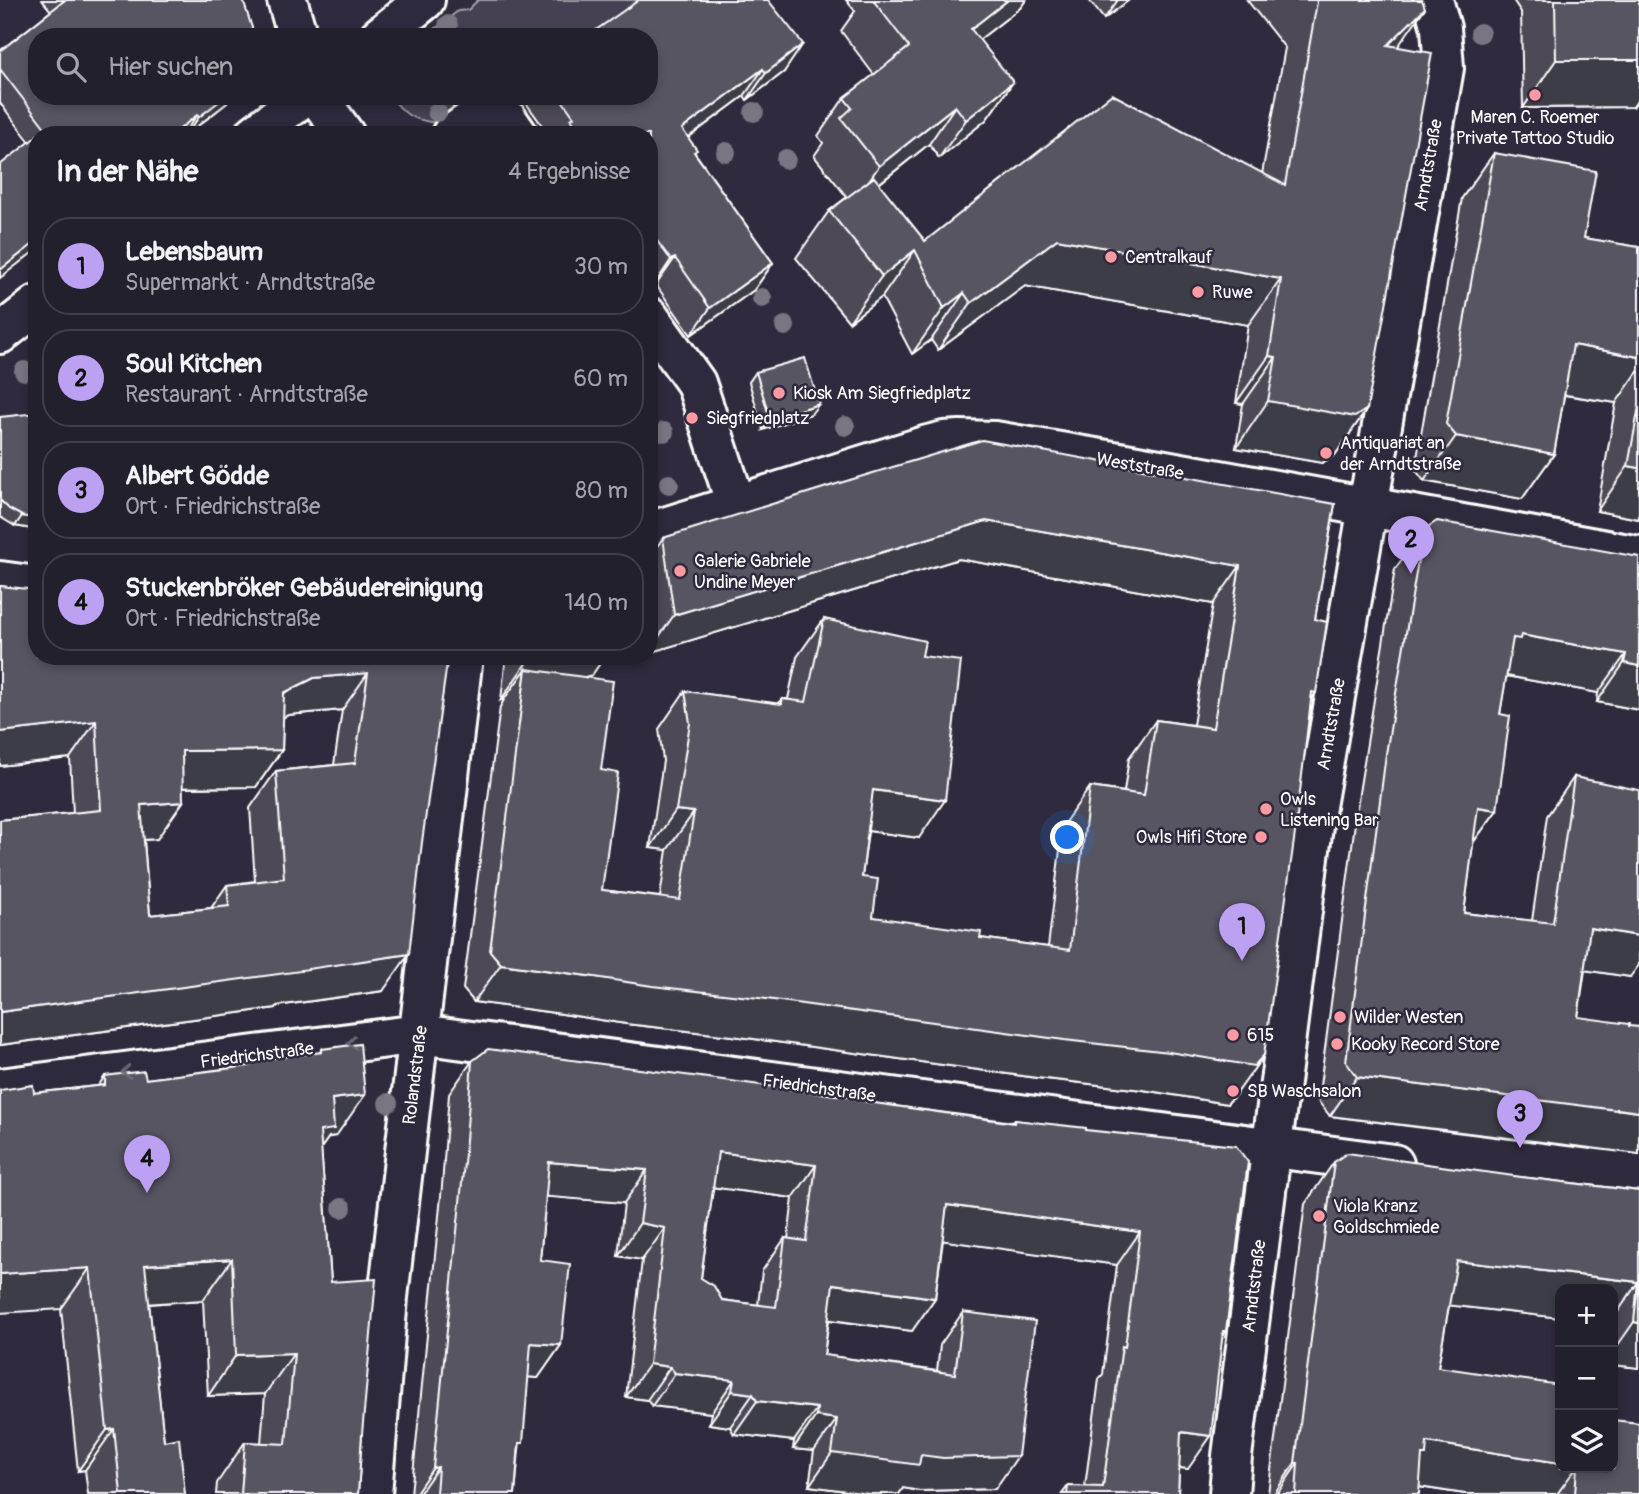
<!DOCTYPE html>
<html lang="de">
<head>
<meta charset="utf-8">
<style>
	body { margin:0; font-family:Pangolin,sans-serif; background:#2b2836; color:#f1f3f6 }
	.controls { position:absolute; right:21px; bottom:21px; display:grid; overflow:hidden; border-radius:14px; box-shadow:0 4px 10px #0003 }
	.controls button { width:63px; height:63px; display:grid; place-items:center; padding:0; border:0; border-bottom:2px solid #403e4a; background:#23202e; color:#f1f3f6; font:35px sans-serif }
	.you { position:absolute; left:1068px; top:838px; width:24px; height:24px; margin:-18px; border:5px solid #fff; border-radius:50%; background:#1a73e8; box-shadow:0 0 0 10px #1a73e833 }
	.badge { display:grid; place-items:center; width:46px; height:46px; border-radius:50%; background:#bca0f2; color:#111; font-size:23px; font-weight:700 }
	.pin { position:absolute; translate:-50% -58px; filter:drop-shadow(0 2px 4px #0008) }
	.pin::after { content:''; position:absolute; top:37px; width:24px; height:21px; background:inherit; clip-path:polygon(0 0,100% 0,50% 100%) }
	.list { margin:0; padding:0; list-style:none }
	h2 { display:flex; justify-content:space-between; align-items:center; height:91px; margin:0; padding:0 28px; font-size:30px }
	h2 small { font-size:23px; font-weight:400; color:#a3a3aa }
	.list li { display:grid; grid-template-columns:46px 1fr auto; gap:21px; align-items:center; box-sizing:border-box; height:98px; margin:0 14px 14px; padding:0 14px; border:2px solid #403e4a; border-radius:28px }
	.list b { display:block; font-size:26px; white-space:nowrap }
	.list p { margin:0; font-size:23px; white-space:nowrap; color:#a3a3aa }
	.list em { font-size:23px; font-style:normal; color:#a3a3aa }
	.icon { flex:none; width:38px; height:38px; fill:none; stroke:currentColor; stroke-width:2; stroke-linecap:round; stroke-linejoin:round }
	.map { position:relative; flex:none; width:1639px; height:1494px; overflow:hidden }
	.search { position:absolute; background:#23202e; box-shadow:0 4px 10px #0003; left:28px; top:28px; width:630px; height:77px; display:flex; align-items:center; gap:18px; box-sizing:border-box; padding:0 24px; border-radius:28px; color:#a3a3aa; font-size:26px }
	.panel { position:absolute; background:#23202e; box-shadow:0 4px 10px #0003; left:28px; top:126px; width:630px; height:539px; border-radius:28px }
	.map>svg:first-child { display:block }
	.green { fill:#464152; stroke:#a2a0a8; stroke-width:2 }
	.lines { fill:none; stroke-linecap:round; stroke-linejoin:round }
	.minor-casing { stroke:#fff; stroke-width:44 }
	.minor { stroke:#2f2a3d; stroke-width:38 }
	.tree { fill:#797582 }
	.wall { fill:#4d4956; stroke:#fff; stroke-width:2; fill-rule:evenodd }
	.shaded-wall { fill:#3e3c46; stroke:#fff; stroke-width:2 }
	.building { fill:#595564; stroke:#fff; stroke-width:2; fill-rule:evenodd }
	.oneway { stroke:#6d6a77 }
	.poi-dot { fill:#ff9aa2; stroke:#2f2a3d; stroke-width:2.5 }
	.labels { text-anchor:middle; stroke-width:5; stroke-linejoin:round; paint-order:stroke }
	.poi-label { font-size:18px; fill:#fff; stroke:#2f2a3d; text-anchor:start }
	.street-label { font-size:18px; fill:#fff; stroke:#2f2a3d }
</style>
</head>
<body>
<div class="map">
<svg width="1639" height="1494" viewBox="0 0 1639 1494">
	<rect width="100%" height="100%" fill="#2f2a3d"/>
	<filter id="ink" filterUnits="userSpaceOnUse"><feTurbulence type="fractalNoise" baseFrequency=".0143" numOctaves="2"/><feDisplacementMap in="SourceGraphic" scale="14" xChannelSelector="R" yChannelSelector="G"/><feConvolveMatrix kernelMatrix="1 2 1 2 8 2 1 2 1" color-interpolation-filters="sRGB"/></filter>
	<g filter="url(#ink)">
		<!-- green -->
		<path class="green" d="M478,0H648L609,37H425L458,11L468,10Z
			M390,96H475L436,123C410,119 406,116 390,96Z"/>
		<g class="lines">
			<defs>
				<path id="minor" d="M287,0L298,37
					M379,37L425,0
					M317,96L345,135
					M254,135L304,96
					M451,135L496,103L518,135
					M649,317L696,383L736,504
					M0,334L37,305
					M649,532L928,445L944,441L960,440L995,441L1137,465L1639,556
					M0,581L37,586
					M0,1088L419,1034L1394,1164
					M372,1494L388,1297L463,656
					M1229,1494L1232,1456L1314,818L1444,68L1441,28L1433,0"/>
			</defs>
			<!-- minor casing -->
			<use href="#minor" class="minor-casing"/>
			<!-- minor -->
			<use href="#minor" class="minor"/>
		</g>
		<!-- trees -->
		<g class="tree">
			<circle cx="448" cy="25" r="10"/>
			<circle cx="1480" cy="33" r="10"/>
			<circle cx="437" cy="112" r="10"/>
			<circle cx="754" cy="112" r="10"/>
			<circle cx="726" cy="152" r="10"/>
			<circle cx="786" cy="159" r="10"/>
			<circle cx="762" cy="298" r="10"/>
			<circle cx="785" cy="326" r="10"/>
			<circle cx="24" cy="371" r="10"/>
			<circle cx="845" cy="426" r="10"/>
			<circle cx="664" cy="432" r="10"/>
			<circle cx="669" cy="484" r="10"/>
			<circle cx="388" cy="1103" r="10"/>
			<circle cx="342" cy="1208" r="10"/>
		</g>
		<!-- wall -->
		<path class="wall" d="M42,0H243L37,96H233L227,103L186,135L185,132L182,135H37V249L30,142L0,103V51L51,11Z
			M846,0H1026L1020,8L979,40L1013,82L986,120L939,158L929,144L879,184L925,241L1262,174L1285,48L1247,0H1422L1397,47L1367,409L1335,455L1322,463L1236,448L1243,404L1236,403L1248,325L1025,286L938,350L931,340L912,354L882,297L849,322L796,258L829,211L847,197L814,156L823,143L818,136L844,98L874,75L841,31L855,11Z
			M1089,0H1129L1104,19Z
			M1513,0H1639V98L1633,107L1523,108L1521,12Z
			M649,37L784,72L747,100L744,96L688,138L695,153L773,263L754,290L691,335L656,285L652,288L649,283V135H549L521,96H649Z
			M1494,153L1584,238L1639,247V519L1597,511L1616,403L1564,395L1554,454L1522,499L1424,481L1415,469L1462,198Z
			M756,372L811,414L763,430L749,382Z
			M0,417L32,529L15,526L0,517Z
			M1335,504L1315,619L1316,693L1311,699L1237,1093L1227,1104L1143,1090L1037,1078L732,1036L626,1024L562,1014L474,1002L463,989L500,707L505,698L501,700L506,656H605L592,675L585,677L601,770L602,890L660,897L667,850L650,848L663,761L659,729L685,691L778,704L782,699H788L797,657L824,619L922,656L919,838L868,831L862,877L873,917L980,938L1048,947L1063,825L1090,787L1124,792L1129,758L1156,720L1193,725L1213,604L959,559L649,653V558L663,538Z
			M1423,530L1639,557V710L1597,702L1598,693L1506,676L1500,714L1497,810L1473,843L1464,913L1532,921L1547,816L1574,777L1630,977L1585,970L1578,1017L1591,1147L1590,1149L1330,1116L1318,1101L1359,793L1395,569Z
			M0,586L448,656L383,991L277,1006L276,1008L0,1045V820L73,813L70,758L0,766ZM342,710L334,765L276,771L250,808L255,881L227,885L211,908L150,915L144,840L157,839L183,788L256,787L282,750L283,717L288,715Z
			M322,1049L336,1136L329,1137L321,1148L331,1282L362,1434L358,1494H216L217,1483L245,1442L261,1443L265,1394L208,1396L203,1300L149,1304L164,1441L185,1494H88L85,1470L78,1471L61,1309L34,1093L98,1086L105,1076L146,1079L246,1066L249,1061L319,1053Z
			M472,1061L866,1102L1013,1122L1015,1120L1086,1130L1226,1331L1223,1336L1188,1469L1179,1468L1178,1494H1062L1068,1486L1085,1487L1099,1379L1103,1374L1117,1265L943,1240L935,1298L912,1331L829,1320L824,1355L937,1371L940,1345L963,1312L995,1489L920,1491L903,1488L899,1494H869L809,1486L814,1451L793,1449L794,1441L734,1434L730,1427L709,1424L711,1413L652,1406L647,1400L626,1397L642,1260L618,1256L624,1203L546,1196L540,1260L561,1345L538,1378L528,1377L519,1450L515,1494H411L442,1186L449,1094ZM713,1187L793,1198L788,1239L785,1238L762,1271L758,1305L722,1300L701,1278Z
			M1334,1162L1521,1177L1639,1191V1368L1613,1365V1289H1560V1318L1449,1305L1438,1367L1560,1468H1613L1639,1494H1465L1419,1487V1494H1268L1305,1204Z"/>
		<!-- shaded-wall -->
		<path class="shaded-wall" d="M1008,0H1026L1020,8L944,67L971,29Z
			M1118,0H1129L1104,19Z
			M1425,8L1392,55L1388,45Z
			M803,44L784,72L747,100L766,73Z
			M1556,60H1639V98L1633,107L1523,108Z
			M763,69L744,96L663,156L682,129Z
			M1013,82L986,120L939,158L966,120Z
			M226,96H233L227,103L186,135L199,117Z
			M955,106L929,144L853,204L879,166Z
			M197,115L185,132L182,135H172Z
			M1057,239L1281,279L1248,325L1025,286L938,350L971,303Z
			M37,241V249L0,278V270Z
			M915,250L882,297L849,322L882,276Z
			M675,258L656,285L652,288L671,260Z
			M773,263L754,290L691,335L710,308Z
			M964,293L931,340L912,354L944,308Z
			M1573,345L1639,357V370L1616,403L1541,391Z
			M1269,356L1276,357L1243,404L1236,403Z
			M1268,401L1367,409L1335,455L1322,463L1236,448Z
			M819,404L811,414L763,430L770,419Z
			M1456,436L1554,454L1522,499L1424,481Z
			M1628,466L1639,468V519L1597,511Z
			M22,516L37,519V529H32L15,526Z
			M986,521L1240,566L1213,604L959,559L649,653V651L674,615Z
			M1521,635L1626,654L1598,693L1496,674L1513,638Z
			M531,656H605L592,675L523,694L526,669L505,698L501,700Z
			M1624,663L1639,666V710L1597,702Z
			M368,673L342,710L288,715L258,730L284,693L314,678Z
			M96,721L70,758L0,766V732Z
			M282,750L256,787L156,788L182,751Z
			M873,790L945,800L919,838L846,828Z
			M183,802L157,839L115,842L141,805Z
			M1478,807L1497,810L1469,848Z
			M676,810L694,812L667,850L650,848Z
			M1590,928L1639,936V965L1630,977L1563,967Z
			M409,954L383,991L277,1006L276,1008L0,1045V1012Z
			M501,964L588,976L1264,1055L1237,1093L1227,1104L1143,1090L1037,1078L732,1036L626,1024L562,1014L474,1002Z
			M1357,1077L1639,1112V1154L1330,1116Z
			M365,1095L336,1136L329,1137L305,1170L332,1099Z
			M718,1152L816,1165L793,1198L695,1185Z
			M549,1162L647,1170L624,1203L526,1195Z
			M947,1205L1140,1232L1117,1265L925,1238Z
			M640,1223L665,1228L642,1260L618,1256Z
			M232,1259L203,1300L116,1306L145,1265Z
			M1457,1261L1638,1282L1613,1319V1289H1560V1318L1428,1303Z
			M90,1268L61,1309L0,1313V1274Z
			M833,1284L935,1298L912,1331L810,1317Z
			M1634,1322L1639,1323V1368L1613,1365V1352Z
			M531,1343L561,1345L538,1378L508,1376Z
			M294,1353L265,1394L208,1396L236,1355Z
			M649,1364L670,1367L647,1400L626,1397Z
			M675,1373L734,1380L711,1413L652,1406Z
			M732,1391L753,1394L730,1427L709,1424Z
			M757,1401L817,1408L794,1441L734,1434Z
			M816,1416L837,1419L814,1451L793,1449Z
			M114,1429L85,1470L78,1471L107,1430Z
			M1181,1432L1211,1436L1188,1469L1158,1465Z
			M1427,1442L1560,1463V1468H1576L1557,1494H1465L1406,1485Z
			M832,1453L1018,1456L995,1489L920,1491L903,1488L899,1494H869L809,1486Z
			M1295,1463H1298L1277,1494H1274Z
			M438,1467L419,1494H415L433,1468Z"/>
		<!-- building -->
		<path class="building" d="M65,0H243L255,37H37V96H226L199,117L197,115L172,135H38L46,129L0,69V51Z
			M639,0H768L803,44L766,73L763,69L682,129L697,150L694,152L773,263L710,308L675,258L671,260L649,230V135H582L571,119L574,117L559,96H649V37H586Z
			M873,0H1008L971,29L1013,82L966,120L955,106L879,166L841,118L852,108L844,98L909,47Z
			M1316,0H1422L1425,8L1388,45L1432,53L1367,409L1355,417L1268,401L1276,357L1269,356L1281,279L1057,239L971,303L964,293L944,308L915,250L882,276L829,211L874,177L925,241L1112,94L1285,185L1317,2Z
			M1555,0H1639V60H1556Z
			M37,136V241L0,270V165Z
			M1494,153L1596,171L1584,238L1639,247V357L1573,345L1554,454L1456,436L1446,424Z
			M805,358L819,404L770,419L756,372Z
			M1639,406V468L1628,466Z
			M37,413V519L22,516L9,509L0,500V417Z
			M982,440L1335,504L1315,619L1327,622L1316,693L1312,692L1295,833L1264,1055L1254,1066L1169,1052L1064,1040L759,998L652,986L588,976L501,964L490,951L526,669L613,681L601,770L618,773L602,890L680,900L694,812L676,810L690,723L685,691L782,704V699L806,702L824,619L925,641L922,656L961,661L945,800L873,790L862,877L878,879L873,917L981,932L980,938L1070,950L1090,787L1144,795L1156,720L1213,728L1240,566L986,521L674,615L663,538L830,486Z
			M1437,521L1639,557V666L1624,663L1626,654L1521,635L1520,639L1513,638L1500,714L1510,716L1497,810L1478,807L1464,913L1553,923L1574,777L1639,790V936L1590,928L1578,1017L1629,1024V1026L1639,1027V1112L1617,1109V1110L1357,1077L1346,1062L1386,754L1423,530Z
			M0,586L37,590V656H448L422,842L409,954L301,970V971L0,1012V820L101,810L96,721L0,732ZM368,673L355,763L276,771L284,878L227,885L229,906L150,915L141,805L183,802L182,751L282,750L284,693L314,678Z
			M360,1044L365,1095L332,1099L334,1129L320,1131L331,1282L376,1279L362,1434L358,1494H241L245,1442L286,1444L294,1353L236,1355L232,1259L145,1265L164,1441L179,1438L185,1494H121L114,1429L107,1430L90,1268L0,1274V1090L33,1085L34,1093L105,1085V1076L144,1071L146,1079L250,1066L249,1061L322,1052V1049Z
			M488,1049L866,1099V1102L1014,1123L1015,1120L1086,1128V1130L1236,1146L1248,1162L1226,1331H1223L1211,1436L1181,1432L1178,1494H1067L1068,1486L1103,1487L1122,1346L1125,1347L1140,1232L947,1205L935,1298L833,1284L824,1355L955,1374L963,1312L1035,1321L1018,1456L943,1458L921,1455L919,1465L832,1453L837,1419L816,1416L817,1408L757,1401L753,1394L732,1391L734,1380L675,1373L670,1367L649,1364L665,1228L640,1223L647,1170L549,1162L540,1260L570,1264L561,1345L531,1343L523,1443H519L515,1494H436L438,1467L433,1468L465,1153L472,1061ZM718,1152L816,1165L806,1241L785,1238L776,1307L722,1300L714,1286L701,1278Z
			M1347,1153L1521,1177L1639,1191V1323L1634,1322L1638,1282L1457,1261L1438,1367L1560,1385V1463L1427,1442L1426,1455H1422L1419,1494H1296L1298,1463H1295L1334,1162Z
			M1613,1420L1639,1423V1494H1575L1577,1468H1613Z"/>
		<!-- one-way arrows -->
		<defs><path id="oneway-chevron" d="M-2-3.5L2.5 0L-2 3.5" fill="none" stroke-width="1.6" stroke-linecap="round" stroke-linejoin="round" transform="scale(1.75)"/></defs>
		<g class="oneway">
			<use href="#oneway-chevron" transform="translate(352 1043) rotate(173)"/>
			<use href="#oneway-chevron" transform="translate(126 1072) rotate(173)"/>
		</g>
	</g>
	<!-- markers -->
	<g class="poi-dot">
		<circle cx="1535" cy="95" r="7"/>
		<circle cx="1111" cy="257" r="7"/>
		<circle cx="1198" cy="292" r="7"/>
		<circle cx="779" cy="393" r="7"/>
		<circle cx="692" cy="418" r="7"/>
		<circle cx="1326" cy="453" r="7"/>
		<circle cx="680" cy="571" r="7"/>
		<circle cx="1266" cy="809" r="7"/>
		<circle cx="1261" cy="837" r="7"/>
		<circle cx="1340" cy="1017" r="7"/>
		<circle cx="1233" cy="1035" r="7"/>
		<circle cx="1337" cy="1044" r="7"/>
		<circle cx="1233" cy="1091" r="7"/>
		<circle cx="1319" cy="1216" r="7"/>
	</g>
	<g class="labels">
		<!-- poi labels -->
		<g class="poi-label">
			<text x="1535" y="123" text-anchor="middle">Maren C. Roemer<tspan x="1535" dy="21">Private Tattoo Studio</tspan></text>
			<text x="1125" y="263">Centralkauf</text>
			<text x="1212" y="298">Ruwe</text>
			<text x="793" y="399">Kiosk Am Siegfriedplatz</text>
			<text x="706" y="424">Siegfriedplatz</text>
			<text x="1340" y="449">Antiquariat an<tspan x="1340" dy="21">der Arndtstraße</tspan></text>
			<text x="694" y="567">Galerie Gabriele<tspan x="694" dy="21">Undine Meyer</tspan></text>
			<text x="1280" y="805">Owls<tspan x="1280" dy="21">Listening Bar</tspan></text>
			<text x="1247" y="843" text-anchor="end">Owls Hifi Store</text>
			<text x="1354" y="1023">Wilder Westen</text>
			<text x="1247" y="1041">615</text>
			<text x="1351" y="1050">Kooky Record Store</text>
			<text x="1247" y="1097">SB Waschsalon</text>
			<text x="1333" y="1212">Viola Kranz<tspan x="1333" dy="21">Goldschmiede</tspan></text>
		</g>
		<!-- street labels -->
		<g class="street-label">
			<text transform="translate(1428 165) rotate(-80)" y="6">Arndtstraße</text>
			<text transform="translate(1140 466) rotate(10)" y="6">Weststraße</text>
			<text transform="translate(1331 724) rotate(-80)" y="6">Arndtstraße</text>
			<text transform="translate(257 1055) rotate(-7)" y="6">Friedrichstraße</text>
			<text transform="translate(415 1075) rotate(-83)" y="6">Rolandstraße</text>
			<text transform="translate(819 1088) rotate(8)" y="6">Friedrichstraße</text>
			<text transform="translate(1254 1286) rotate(-83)" y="6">Arndtstraße</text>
		</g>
	</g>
</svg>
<div class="controls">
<button>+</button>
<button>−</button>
<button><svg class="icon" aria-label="layers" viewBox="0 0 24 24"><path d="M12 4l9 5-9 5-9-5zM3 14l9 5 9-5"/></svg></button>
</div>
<div class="you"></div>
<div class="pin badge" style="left:1242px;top:961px">1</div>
<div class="pin badge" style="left:1411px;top:574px">2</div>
<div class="pin badge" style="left:1520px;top:1148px">3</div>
<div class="pin badge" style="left:147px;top:1193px">4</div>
<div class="search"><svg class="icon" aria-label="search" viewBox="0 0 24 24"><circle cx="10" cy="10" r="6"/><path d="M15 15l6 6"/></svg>Hier suchen</div>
<section class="panel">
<h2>In der Nähe<small>4 Ergebnisse</small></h2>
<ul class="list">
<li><span class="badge">1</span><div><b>Lebensbaum</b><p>Supermarkt · Arndtstraße</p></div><em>30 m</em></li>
<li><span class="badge">2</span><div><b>Soul Kitchen</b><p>Restaurant · Arndtstraße</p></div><em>60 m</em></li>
<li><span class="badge">3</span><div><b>Albert Gödde</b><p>Ort · Friedrichstraße</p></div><em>80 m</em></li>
<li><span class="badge">4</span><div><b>Stuckenbröker Gebäudereinigung</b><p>Ort · Friedrichstraße</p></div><em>140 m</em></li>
</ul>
</section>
</div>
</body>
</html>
